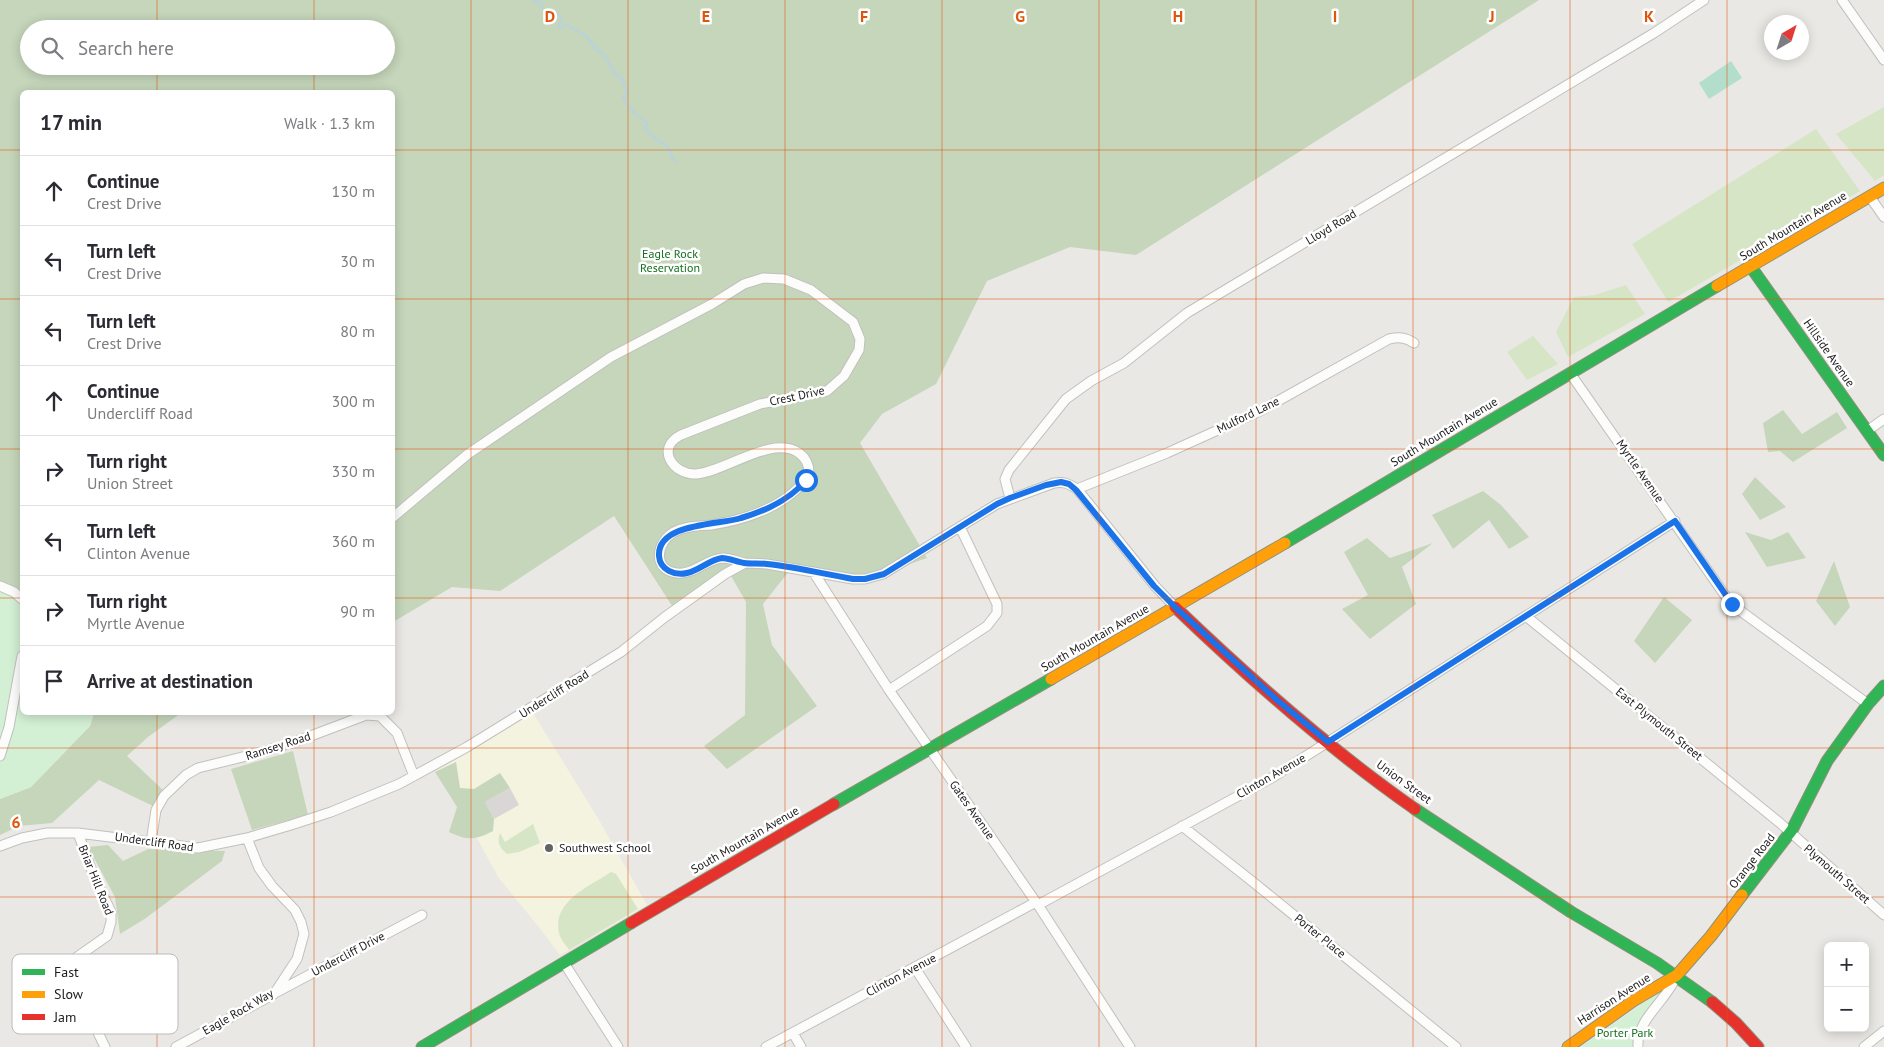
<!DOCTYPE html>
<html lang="en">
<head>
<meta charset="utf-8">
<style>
	body { margin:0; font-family:"PT Sans",sans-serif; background:#f7f7f7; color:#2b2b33 }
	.controls { position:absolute; right:15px; bottom:15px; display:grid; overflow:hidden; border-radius:8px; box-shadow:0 2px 12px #0003 }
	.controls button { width:45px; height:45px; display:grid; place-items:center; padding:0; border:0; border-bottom:1px solid #e1e1e2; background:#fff; color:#2b2b33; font:25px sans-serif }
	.compass { position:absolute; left:1764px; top:15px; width:45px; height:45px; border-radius:50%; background:#fff; box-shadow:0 2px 12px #0003; rotate:39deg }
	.stop { position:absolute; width:15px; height:15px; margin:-11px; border:4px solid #1a73e8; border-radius:50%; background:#fff }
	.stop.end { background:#1a73e8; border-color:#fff; box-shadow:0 1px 5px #0008 }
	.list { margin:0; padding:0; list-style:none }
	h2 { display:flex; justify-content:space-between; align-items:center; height:65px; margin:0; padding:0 20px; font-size:21px }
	h2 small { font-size:16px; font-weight:400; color:#7c7c81 }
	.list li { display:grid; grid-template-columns:32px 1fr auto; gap:15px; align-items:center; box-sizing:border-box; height:70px; padding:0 20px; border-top:1px solid #e1e1e2 }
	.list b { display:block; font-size:19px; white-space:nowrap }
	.list p { margin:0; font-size:16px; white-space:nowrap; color:#7c7c81 }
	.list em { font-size:16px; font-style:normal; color:#7c7c81 }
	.icon { flex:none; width:28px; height:28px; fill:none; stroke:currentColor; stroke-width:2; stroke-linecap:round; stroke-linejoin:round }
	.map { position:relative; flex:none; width:1884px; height:1047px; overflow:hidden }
	.search { position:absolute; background:#fff; box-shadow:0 2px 12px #0003; left:20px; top:20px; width:375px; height:55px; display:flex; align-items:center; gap:12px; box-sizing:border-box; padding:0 18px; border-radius:28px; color:#7c7c81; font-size:19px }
	.panel { position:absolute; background:#fff; box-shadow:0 2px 12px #0003; left:20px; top:90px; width:375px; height:625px; border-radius:8px }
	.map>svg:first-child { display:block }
	.education { fill:#f3f3df }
	.religious { fill:#d8d7d5 }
	.grass { fill:#d6e5c5 }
	.forest { fill:#c5d6bb; fill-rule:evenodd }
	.park { fill:#d3efd4 }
	.pitch { fill:#b3decc }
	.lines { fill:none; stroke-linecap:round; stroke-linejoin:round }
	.stream { stroke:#bad3da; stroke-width:2.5 }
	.street-casing { stroke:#c1c0be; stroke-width:11 }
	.fast-casing { stroke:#90917e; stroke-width:13 }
	.slow-casing { stroke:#90917e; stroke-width:13 }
	.jam-casing { stroke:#90917e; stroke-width:13 }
	.street { stroke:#fcfcfb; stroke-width:9 }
	.fast { stroke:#30b455; stroke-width:11 }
	.slow { stroke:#ff9f0a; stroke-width:11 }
	.jam { stroke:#e5322d; stroke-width:11 }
	.route { stroke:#1a73e8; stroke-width:6 }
	.grid { fill:none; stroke:#de560d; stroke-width:1; stroke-opacity:0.55 }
	.poi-dot { fill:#636361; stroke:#fff; stroke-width:2 }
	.labels { text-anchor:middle; stroke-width:5; stroke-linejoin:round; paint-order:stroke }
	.street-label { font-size:12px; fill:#1b1b1b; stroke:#fff }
	.park-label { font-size:12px; fill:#146e1e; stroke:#fff }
	.poi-label { font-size:12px; fill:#1b1b1b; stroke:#fff; text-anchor:start }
	.key { fill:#fff; stroke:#bbb; stroke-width:1 }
	.key-label { font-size:14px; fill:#1b1b1b }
	.grid-label { font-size:16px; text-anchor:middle; font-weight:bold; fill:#de560d; stroke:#fff; stroke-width:5; stroke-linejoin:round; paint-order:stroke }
</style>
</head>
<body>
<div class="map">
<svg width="1884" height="1047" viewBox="0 0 1884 1047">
	<rect width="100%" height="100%" fill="#eae8e4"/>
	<!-- education -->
	<path class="education" d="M533,713L599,820L647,905L560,955L538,926L498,877L440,769Z"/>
	<!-- religious -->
	<path class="religious" d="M510,788L519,805L494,819L485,802Z"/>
	<!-- grass -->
	<path class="grass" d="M1884,107V175L1875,181L1836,134Z
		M1816,129L1860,191L1668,302L1632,244Z
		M1626,285L1645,314L1568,357L1556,332L1574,297L1595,295Z
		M1533,336L1558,364L1527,380L1507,352Z
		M533,824L540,843L519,852L507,854C499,847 497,842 500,833L505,842Z
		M611,872L616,874L638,909L569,950C566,945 560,939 559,933C552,901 589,887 611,872Z"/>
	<!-- forest -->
	<path class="forest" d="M0,0H1539L1136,255L1070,247L987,281L936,384L882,414L860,443L927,558L864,580L794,565L763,604L772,645L817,706L727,769L704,746L745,715L746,602L730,574L676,612L614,516L500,591L452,587L393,622L392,92H22V593L0,581ZM29,29H386V66H29Z
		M1783,410L1802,434L1837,412L1847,428L1793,462L1780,451L1768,452L1763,423Z
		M1755,477L1786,507L1760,520L1742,494Z
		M1483,491L1501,505L1529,537L1509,549L1489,520L1453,549L1432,515Z
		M1745,532L1771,540L1788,532L1806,558L1767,567Z
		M1367,538L1390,558L1433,543L1402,567L1416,604L1370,639L1342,609L1368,595L1344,552Z
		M1834,561L1850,607L1835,626L1816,601Z
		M1664,597L1692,620L1655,663L1634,641Z
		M94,713H181L148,737L127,756L164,791L155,807L99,780L52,823L19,826L0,835V799L31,787L90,726Z
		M293,751L308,815L252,830L231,769Z
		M456,762L460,788L474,789L500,773L510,788L485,802L494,819L493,831C475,840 468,841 449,832L457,807L435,772Z
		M108,845L123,861L148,849L225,851L222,861L146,918L120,934L115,897L88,847Z"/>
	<!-- park -->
	<path class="park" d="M0,581L22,593V712L94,713L90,726L31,787L0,799Z
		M1668,986L1643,1024L1638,1047H1581Z"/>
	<!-- pitch -->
	<path class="pitch" d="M1731,61L1742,78L1709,99L1699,83Z"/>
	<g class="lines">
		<!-- stream -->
		<path class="stream" d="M532,0L541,3L545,12L556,13L560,16L561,20L559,26L562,28L568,25L587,37L597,50L604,54L614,72L622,79L627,93L623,98L636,115L647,123L645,129C652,138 662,141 668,148C671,153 671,158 676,162"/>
		<defs>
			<path id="street" d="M1842,0L1884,60
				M1870,197L1884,217
				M1570,373L1731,604L1868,704
				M1867,431L1884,419
				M1077,489L1167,453L1260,411L1389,339C1399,337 1405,337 1414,343
				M1010,498L1005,479L1009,470L1066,399L1091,381L1124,363L1187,313L1654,33L1704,0
				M392,518L468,454L611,357L712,304L744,284L763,278L784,279L811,290L853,322L860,339L859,350L844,376L827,391L760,404L681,435C655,448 673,475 696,474C725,472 773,434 799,453C806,458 809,465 809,473C792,505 745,520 711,525C698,526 686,526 674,532C656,542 652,570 677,573C694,575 706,559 723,558C730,558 739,562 745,563
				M814,573L889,690L1040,908L1130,1047
				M0,586L14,592L22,599
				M1527,617L1780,823L1884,915
				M889,690L987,626L997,613V604L960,527
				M0,756L9,727L22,656
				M1182,826L1253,882L1456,1047
				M78,833L93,874L111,912V922L107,936L70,962L67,969L105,1047
				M151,842L156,810L164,796L186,775L198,768L263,752L300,740L366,715L380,716L397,733L414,776
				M0,846L22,838L47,833H78L198,848L247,838L291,825L331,812L399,784L467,747L621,652L665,617L725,574L745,563L767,564L853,579H865L883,574L997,504L1054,483C1064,481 1069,484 1077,489L1155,586L1175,607
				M1038,905L1273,777L1675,521
				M564,963L618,1047
				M915,968L966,1047
				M277,992L422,915
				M793,1033L801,1047
				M176,1047L274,994L297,959L304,934L301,922L295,910L272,886L259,868L247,838
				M766,1047L1036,902
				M1638,1047C1636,1019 1667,1001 1677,975
				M1864,1047L1884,1031"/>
			<path id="fast" d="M1751,267L1884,455
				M1285,543L1717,286
				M834,804L1051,679
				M1415,809L1571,912L1657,963L1712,1002
				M1742,895L1792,830L1827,761L1868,704L1884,686
				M422,1047L631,923"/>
			<path id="slow" d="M1717,286L1884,188
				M1051,679L1285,543
				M1568,1047L1633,1001L1677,975L1711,936L1742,895"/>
			<path id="jam" d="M1175,607C1250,679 1329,749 1415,809
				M631,923L834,804
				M1712,1002L1736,1023L1758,1047"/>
		</defs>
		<!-- street casing -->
		<use href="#street" class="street-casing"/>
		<!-- fast casing -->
		<use href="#fast" class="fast-casing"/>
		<!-- slow casing -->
		<use href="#slow" class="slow-casing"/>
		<!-- jam casing -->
		<use href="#jam" class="jam-casing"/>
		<!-- street -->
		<use href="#street" class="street"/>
		<!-- fast -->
		<use href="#fast" class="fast"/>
		<!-- slow -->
		<use href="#slow" class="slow"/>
		<!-- jam -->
		<use href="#jam" class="jam"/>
	</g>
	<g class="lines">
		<!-- route -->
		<path class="route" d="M806,480C790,500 765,511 741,518C719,525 657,523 659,556C660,570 675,576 687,573C700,570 709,560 722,558C729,558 737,562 744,563C752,564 759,563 767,564C796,567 824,574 853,579H865L884,574L997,504L1010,498L1046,485L1061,482L1069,484L1076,490L1154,586L1175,607L1277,700L1328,742L1675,521L1732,604"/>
	</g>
	<!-- grid -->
	<path class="grid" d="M157,0V29M314,0V29M471,0V1047M628,0V1047M785,0V1047M942,0V1047M1099,0V1047M1256,0V1047M1413,0V1047M1570,0V1047M1727,0V1047M157,66V92M314,66V92M0,150H22M392,150H1884M0,299H22M392,299H1884M0,449H22M392,449H1884M0,598H22M392,598H1884M157,712V1047M314,712V1047M0,748H1884M0,897H1884"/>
	<!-- markers -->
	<circle class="poi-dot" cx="549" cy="848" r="5"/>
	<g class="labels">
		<!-- street labels -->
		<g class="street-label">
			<text transform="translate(1793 226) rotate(-31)" y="4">South Mountain Avenue</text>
			<text transform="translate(1331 227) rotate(-31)" y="4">Lloyd Road</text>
			<text transform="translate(1829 353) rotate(55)" y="4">Hillside Avenue</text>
			<text transform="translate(797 396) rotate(-12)" y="4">Crest Drive</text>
			<text transform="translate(1248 415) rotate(-26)" y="4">Mulford Lane</text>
			<text transform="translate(1444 432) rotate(-31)" y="4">South Mountain Avenue</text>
			<text transform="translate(1640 471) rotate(55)" y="4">Myrtle Avenue</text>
			<text transform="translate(1095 638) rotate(-30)" y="4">South Mountain Avenue</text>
			<text transform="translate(554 694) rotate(-32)" y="4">Undercliff Road</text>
			<text transform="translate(1659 724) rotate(39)" y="4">East Plymouth Street</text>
			<text transform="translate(278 746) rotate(-18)" y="4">Ramsey Road</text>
			<text transform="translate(1271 776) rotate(-30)" y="4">Clinton Avenue</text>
			<text transform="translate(1404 782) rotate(36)" y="4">Union Street</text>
			<text transform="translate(972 810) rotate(55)" y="4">Gates Avenue</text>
			<text transform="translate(745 840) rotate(-30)" y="4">South Mountain Avenue</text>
			<text transform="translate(154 842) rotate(8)" y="4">Undercliff Road</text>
			<text transform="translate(1752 861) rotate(-52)" y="4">Orange Road</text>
			<text transform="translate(1837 874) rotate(41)" y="4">Plymouth Street</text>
			<text transform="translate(96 880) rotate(68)" y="4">Briar Hill Road</text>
			<text transform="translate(1320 936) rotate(39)" y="4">Porter Place</text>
			<text transform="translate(348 954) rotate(-28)" y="4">Undercliff Drive</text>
			<text transform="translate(901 975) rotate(-28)" y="4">Clinton Avenue</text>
			<text transform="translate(1614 999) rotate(-33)" y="4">Harrison Avenue</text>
			<text transform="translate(238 1012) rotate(-30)" y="4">Eagle Rock Way</text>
		</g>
		<!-- park labels -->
		<g class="park-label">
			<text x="670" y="258">Eagle Rock<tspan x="670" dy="14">Reservation</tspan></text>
			<text x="1625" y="1037">Porter Park</text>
		</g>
		<!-- poi labels -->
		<g class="poi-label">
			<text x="559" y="852">Southwest School</text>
		</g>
	</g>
	<!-- legend -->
	<rect x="12" y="954" width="166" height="80" rx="8" class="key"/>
	<rect x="22" y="969" width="23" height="6" fill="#30b455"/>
	<rect x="22" y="991" width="23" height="7" fill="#ff9f0a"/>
	<rect x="22" y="1014" width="23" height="6" fill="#e5322d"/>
	<g class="key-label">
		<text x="54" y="977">Fast</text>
		<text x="54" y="999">Slow</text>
		<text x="54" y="1022">Jam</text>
	</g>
	<g class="grid-label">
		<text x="550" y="22">D</text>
		<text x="706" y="22">E</text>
		<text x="864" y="22">F</text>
		<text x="1020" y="22">G</text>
		<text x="1178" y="22">H</text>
		<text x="1335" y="22">I</text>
		<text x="1492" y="22">J</text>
		<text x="1649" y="22">K</text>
		<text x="16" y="828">6</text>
	</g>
</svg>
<div class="controls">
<button>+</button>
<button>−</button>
</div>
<svg class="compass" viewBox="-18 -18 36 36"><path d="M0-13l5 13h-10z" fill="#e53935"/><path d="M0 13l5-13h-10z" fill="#7c7c81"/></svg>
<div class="stop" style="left:806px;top:480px"></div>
<div class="stop end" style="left:1732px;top:604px"></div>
<div class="search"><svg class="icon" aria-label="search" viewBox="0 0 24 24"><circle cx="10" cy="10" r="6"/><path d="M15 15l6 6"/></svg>Search here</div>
<section class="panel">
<h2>17 min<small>Walk · 1.3 km</small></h2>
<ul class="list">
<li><svg class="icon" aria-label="ahead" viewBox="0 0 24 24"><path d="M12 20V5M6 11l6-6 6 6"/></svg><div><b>Continue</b><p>Crest Drive</p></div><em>130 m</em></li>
<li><svg class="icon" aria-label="left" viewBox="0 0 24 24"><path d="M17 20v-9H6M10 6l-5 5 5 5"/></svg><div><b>Turn left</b><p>Crest Drive</p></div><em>30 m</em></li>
<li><svg class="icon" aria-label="left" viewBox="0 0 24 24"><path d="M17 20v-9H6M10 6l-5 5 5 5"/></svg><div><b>Turn left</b><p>Crest Drive</p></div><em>80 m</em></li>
<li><svg class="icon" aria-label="ahead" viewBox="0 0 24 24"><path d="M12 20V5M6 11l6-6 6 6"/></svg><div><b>Continue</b><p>Undercliff Road</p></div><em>300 m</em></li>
<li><svg class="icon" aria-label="right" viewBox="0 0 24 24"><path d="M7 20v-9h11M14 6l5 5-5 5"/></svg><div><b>Turn right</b><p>Union Street</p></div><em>330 m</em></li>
<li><svg class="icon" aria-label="left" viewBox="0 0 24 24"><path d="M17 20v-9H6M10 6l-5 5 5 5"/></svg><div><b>Turn left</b><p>Clinton Avenue</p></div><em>360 m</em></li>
<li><svg class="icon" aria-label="right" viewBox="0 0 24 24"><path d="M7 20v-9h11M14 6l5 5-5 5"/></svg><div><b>Turn right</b><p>Myrtle Avenue</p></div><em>90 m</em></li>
<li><svg class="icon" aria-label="arrive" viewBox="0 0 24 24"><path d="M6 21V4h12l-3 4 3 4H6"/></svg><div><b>Arrive at destination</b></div></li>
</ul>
</section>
</div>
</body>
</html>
